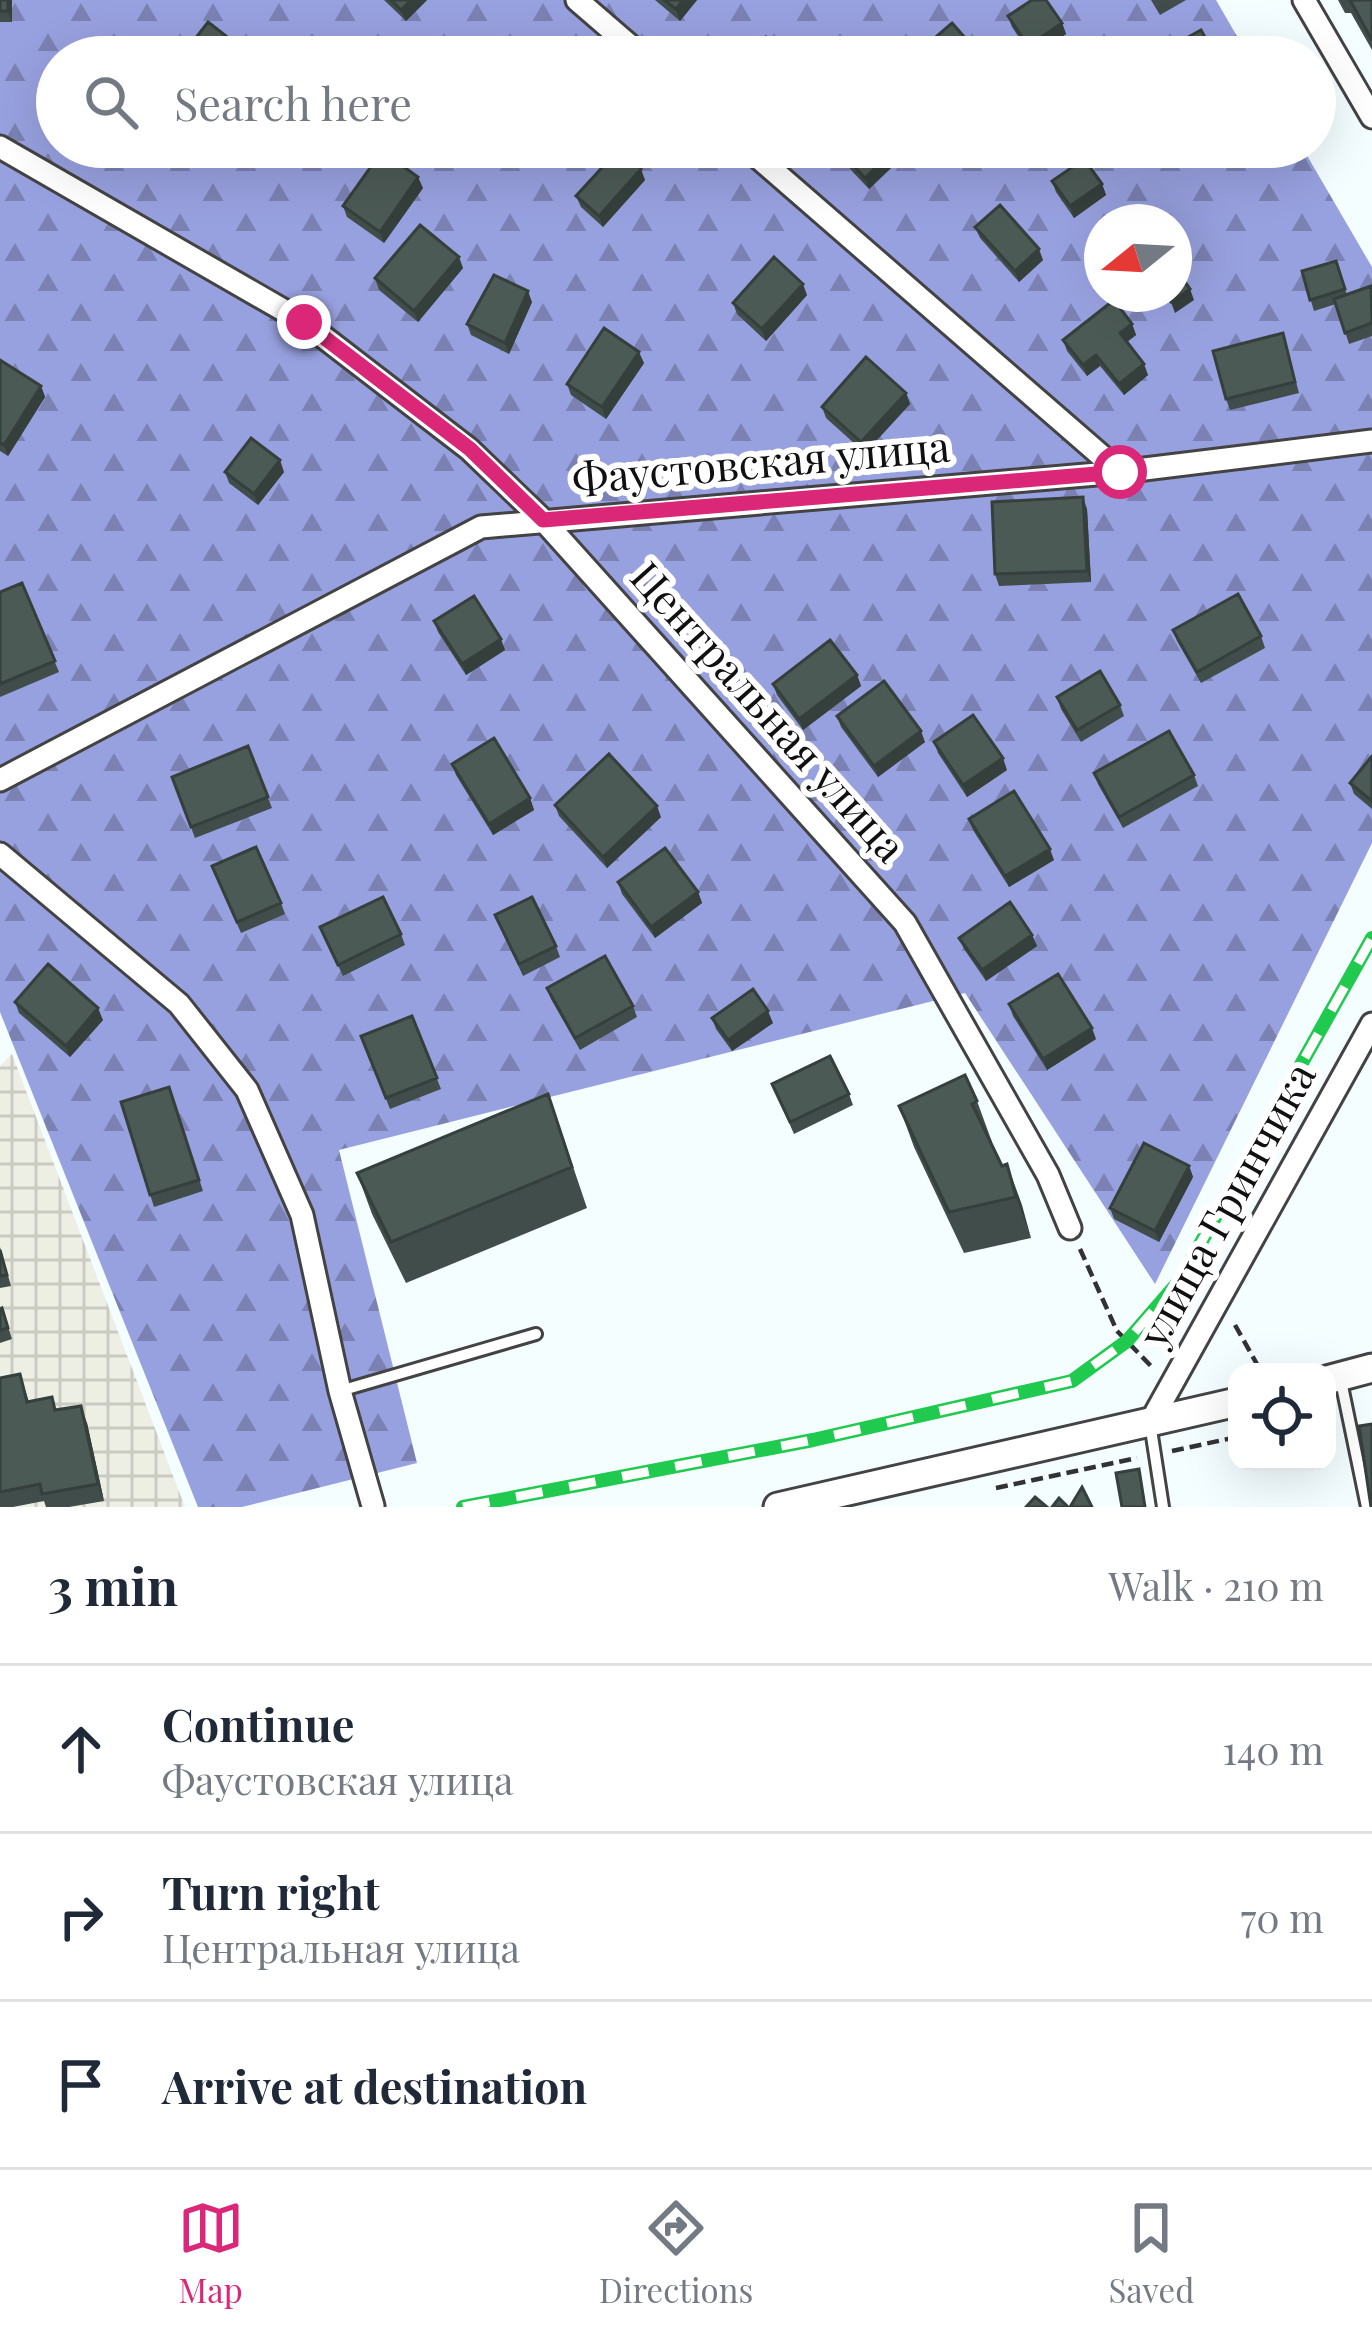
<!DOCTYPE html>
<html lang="en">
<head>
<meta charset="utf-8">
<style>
	body { margin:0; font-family:"Playfair Display",serif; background:#f2f2f3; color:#1f2937 }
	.controls { position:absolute; right:36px; bottom:36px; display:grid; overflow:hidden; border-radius:24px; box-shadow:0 12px 48px #0002 }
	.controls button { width:108px; height:108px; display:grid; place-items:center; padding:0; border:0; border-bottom:3px solid #e0e1e3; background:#fff; color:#1f2937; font:60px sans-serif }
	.compass { position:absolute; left:1084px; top:204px; width:108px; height:108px; border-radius:50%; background:#fff; box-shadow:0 12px 48px #0002; rotate:252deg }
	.stop { position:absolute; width:36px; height:36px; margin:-27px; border:9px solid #db2777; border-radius:50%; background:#fff }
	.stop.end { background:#db2777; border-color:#fff; box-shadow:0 3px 12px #0008 }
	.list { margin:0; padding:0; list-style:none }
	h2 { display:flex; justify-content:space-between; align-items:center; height:156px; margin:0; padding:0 48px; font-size:51px }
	h2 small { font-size:39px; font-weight:400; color:#747a83 }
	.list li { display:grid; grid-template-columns:78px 1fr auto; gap:36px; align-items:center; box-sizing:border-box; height:168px; padding:0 48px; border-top:3px solid #e0e1e3 }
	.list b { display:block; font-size:45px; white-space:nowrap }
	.list p { margin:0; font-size:39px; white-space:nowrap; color:#747a83 }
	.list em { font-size:39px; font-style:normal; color:#747a83 }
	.icon { flex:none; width:66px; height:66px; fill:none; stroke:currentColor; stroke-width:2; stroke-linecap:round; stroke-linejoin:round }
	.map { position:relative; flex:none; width:1372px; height:1507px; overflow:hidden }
	.search { position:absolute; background:#fff; box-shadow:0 12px 48px #0002; left:36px; right:36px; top:36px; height:132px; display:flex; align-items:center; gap:30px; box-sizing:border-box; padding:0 42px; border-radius:66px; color:#747a83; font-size:45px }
	.sheet { height:660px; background:#fff }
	nav { display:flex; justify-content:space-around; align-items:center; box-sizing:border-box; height:168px; border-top:3px solid #e0e1e3; background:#fff; font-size:33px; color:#747a83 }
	nav a { display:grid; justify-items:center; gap:6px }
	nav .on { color:#db2777 }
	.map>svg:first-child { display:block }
	.industrial { fill:url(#industrial-grid) }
	.forest { fill:url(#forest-firs); fill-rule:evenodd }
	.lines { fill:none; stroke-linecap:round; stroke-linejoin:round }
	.service-casing { stroke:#434343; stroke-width:16 }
	.minor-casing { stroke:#434343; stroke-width:27 }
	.tertiary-casing { stroke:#434343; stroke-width:33 }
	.path { stroke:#323232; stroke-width:4.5; stroke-dasharray:12 6; stroke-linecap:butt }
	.service { stroke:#fff; stroke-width:10 }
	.minor { stroke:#fff; stroke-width:21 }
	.tertiary { stroke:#fff; stroke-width:27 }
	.rail-casing { stroke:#1fca4f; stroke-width:14 }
	.rail { stroke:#fff; stroke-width:9; stroke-dasharray:27; stroke-linecap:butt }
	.wall { fill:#414d4a }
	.shaded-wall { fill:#353f3c }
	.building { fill:#4c5a56; stroke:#353f3c; stroke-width:3 }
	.route { stroke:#db2777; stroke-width:15 }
	.labels { text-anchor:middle; stroke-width:12; stroke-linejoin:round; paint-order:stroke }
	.street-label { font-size:42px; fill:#101010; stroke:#fff }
</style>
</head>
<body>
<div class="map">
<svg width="1372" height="1507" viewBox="0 0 1372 1507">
	<defs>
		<pattern id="industrial-grid" width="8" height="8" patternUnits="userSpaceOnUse" patternTransform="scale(3)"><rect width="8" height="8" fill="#edefe5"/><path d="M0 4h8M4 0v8" fill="none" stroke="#caccc3"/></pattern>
		<pattern id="forest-firs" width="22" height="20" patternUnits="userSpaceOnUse" patternTransform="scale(3)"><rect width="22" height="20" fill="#98a1df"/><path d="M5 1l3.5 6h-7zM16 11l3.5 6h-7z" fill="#7b82b3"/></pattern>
	</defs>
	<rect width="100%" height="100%" fill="#f4fdff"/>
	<!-- industrial -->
	<path class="industrial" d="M12,1054L185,1507H0V1066Z"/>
	<!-- forest -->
	<path class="forest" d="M0,0H1216L1249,57H57V147H1302L1372,267V843L1155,1284L965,993L339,1150L417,1463L242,1507H198L0,1012ZM1102,222H1174V294H1102Z"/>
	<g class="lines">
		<defs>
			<path id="service" d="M1341,1381L1367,1507
				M340,1391L536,1334
				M1150,1423L1163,1507"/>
			<path id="minor" d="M577,0L643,57
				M1304,0L1372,117
				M0,147L304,322L469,449L543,520L905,923L1048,1175L1070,1228
				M746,147L1120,472
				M0,780L481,527L1120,472L1372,441
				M0,854L179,1004L247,1090L302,1215L340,1391L373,1506
				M1150,1423L1372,1024"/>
			<path id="tertiary" d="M1327,1380L1372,1368
				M778,1507L1237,1402"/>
		</defs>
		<!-- service casing -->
		<use href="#service" class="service-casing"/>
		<!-- minor casing -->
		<use href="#minor" class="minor-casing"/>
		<!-- tertiary casing -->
		<use href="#tertiary" class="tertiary-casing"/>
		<!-- path -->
		<path class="path" d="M1080,1249L1117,1331L1151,1366
			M1235,1325L1258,1366
			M1172,1451L1237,1437
			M996,1488L1137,1458"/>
		<!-- service -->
		<use href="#service" class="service"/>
		<!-- minor -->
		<use href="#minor" class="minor"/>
		<!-- tertiary -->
		<use href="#tertiary" class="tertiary"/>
		<defs>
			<path id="rail" d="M463,1507L813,1440L1072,1381L1127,1341L1180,1280L1372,938"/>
		</defs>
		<!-- rail casing -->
		<use href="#rail" class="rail-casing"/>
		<!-- rail -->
		<use href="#rail" class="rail"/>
	</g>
	<!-- wall -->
	<path class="wall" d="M0,0H12V22H0Z
		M384,0H427L406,21Z
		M655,0H697L680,21Z
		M1151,0H1186L1160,15Z
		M1338,0H1372V50L1351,13H1345Z
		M1008,16L1062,23L1066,34L1032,57L1012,27Z
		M937,36L978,57H950L941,47Z
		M829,147H911V149L869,189Z
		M645,180L603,227L581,207L576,196Z
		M1052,181L1102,184L1106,195L1074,218L1056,192Z
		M423,188L384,243L347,217L343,206Z
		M975,227L1043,260L1019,282L980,238Z
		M1336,261L1347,295L1372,288V336L1349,344L1336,304L1314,311L1302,271Z
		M463,268L418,322L379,290L375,278Z
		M807,295L766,341L737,314L733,303Z
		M532,302L509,354L471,335L467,324Z
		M1132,324L1136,335L1127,342L1148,375L1124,395L1100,366L1087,376L1067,351L1063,340Z
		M1283,333L1299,393L1230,410L1226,399Z
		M0,360L41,386L45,397L8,456L0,451Z
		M644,363L606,419L571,395L567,384Z
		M906,393L910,404L865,453L826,418L822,407Z
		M225,472H284L258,505L229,483Z
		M1087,509L1091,582L999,586L995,574Z
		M22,583L59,672L0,697V592Z
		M434,621L505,650L466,675L438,632Z
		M1173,630L1261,636L1265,648L1201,683L1177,641Z
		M857,675L861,686L803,730L777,695L773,684Z
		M1057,697L1120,705L1124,716L1081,742L1061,709Z
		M837,716L925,742L878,777L841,727Z
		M934,742L1007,770L967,797L938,753Z
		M248,746L272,808L195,838L172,777Z
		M1372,756V809L1354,794L1350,783Z
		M452,764L530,798L534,810L493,835L456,775Z
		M1094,773L1194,775L1198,786L1123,828L1098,784Z
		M555,805L661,817L607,868L559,816Z
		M969,819L1054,860L1009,887L973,830Z
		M217,877L281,903L285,914L241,933Z
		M618,882L698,892L702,903L655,938L622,894Z
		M495,915L556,946L560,957L523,976Z
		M320,927L401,934L405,945L343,976Z
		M1032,935L1037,946L986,981L964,949L959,938Z
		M547,988L633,1006L637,1017L580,1050L551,999Z
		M15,1002L103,1020L70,1057L19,1013Z
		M1009,1004L1096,1039L1047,1070L1013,1016Z
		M412,1016L441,1089L390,1109L361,1036Z
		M712,1018L773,1023L732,1051L716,1029Z
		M772,1084L849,1094L853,1105L794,1134Z
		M169,1087L203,1191L154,1207L121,1102Z
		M977,1101L992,1142L991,1143L1002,1166L1007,1164L1031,1238L964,1253L914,1147L899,1106Z
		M562,1134L587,1208L406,1283L372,1214L357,1173Z
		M1189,1166L1193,1177L1159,1242L1114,1219L1110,1208Z
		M0,1247L11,1286L0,1288Z
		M2,1308L12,1339L0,1343V1309Z
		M20,1374L29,1402L56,1409L87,1423L104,1501L69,1507H46L44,1501L13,1507H0V1378Z"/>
	<!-- shaded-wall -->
	<path class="shaded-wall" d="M8,0H12V22L8,11Z
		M411,0H427L406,21L401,10Z
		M683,0H697L680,21L676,9Z
		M1062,23L1066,34L1032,57L1028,46Z
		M897,147H911V149L869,189L865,178Z
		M641,169L645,180L603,227L599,216Z
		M418,177L423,188L384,243L380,232Z
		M1102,184L1106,195L1074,218L1070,206Z
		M1039,249L1043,260L1019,282L1015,271Z
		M459,257L463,268L418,322L414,311Z
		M803,284L807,295L766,341L762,329Z
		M1190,289L1194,300L1175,313L1171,302Z
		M528,291L532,302L509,354L505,343Z
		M1132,324L1136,335L1124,344L1120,333Z
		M639,352L644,363L606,419L602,407Z
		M1096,355L1100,366L1087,376L1083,365Z
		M1144,364L1148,375L1124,395L1119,384Z
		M41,386L45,397L8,456L4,445Z
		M906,393L910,404L865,453L861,442Z
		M280,460L284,472L258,505L254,494Z
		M1083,497L1087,509L1091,582L1087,571Z
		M501,639L505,650L466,675L462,664Z
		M857,675L861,686L803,730L799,719Z
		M921,731L925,742L878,777L874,766Z
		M1003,758L1007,770L967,797L963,785Z
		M530,798L534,810L493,835L489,824Z
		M657,806L661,817L607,868L603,857Z
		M1050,849L1054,860L1009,887L1005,876Z
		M698,892L702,903L655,938L651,927Z
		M1032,935L1037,946L986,981L982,970Z
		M98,1008L103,1020L70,1057L66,1046Z
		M768,1011L773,1023L732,1051L728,1040Z
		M1092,1028L1096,1039L1047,1070L1043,1059Z
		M1007,1164L1022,1205L1031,1238L1016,1197Z
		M1189,1166L1193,1177L1159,1242L1155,1231Z
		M81,1406L87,1423L104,1501L98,1484Z"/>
	<!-- building -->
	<path class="building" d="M0,0H8V11H0Z
		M391,0H411L401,10Z
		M664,0H683L676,9Z
		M1032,0H1046L1062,23L1028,46L1008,16Z
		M1350,0H1372V40Z
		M208,22L253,57H181Z
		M952,23L975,49L966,57H955L937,36Z
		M1201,30L1216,57H1161L1159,53Z
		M766,37L796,57H752Z
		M521,44L538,57H511Z
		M836,147H897L865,178Z
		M619,149L641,169L599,216L576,196Z
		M382,151L418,177L380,232L343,206Z
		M1084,159L1102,184L1070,206L1052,181Z
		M1000,205L1039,249L1015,271L975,227Z
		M420,225L459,257L414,311L375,278Z
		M774,257L803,284L762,329L733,303Z
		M1336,261L1345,289L1310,300L1302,271Z
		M1177,271L1190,289L1171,302L1166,294H1174V274Z
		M494,275L528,291L505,343L467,324Z
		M1371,286L1372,323L1345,333L1334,299Z
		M1114,300L1132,324L1120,333L1144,364L1119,384L1096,355L1083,365L1063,340Z
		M604,328L639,352L602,407L567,384Z
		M1283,333L1295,382L1226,399L1213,351Z
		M866,357L906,393L861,442L822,407Z
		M0,360L41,386L4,445L0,442Z
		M251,438L280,460L254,494L225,472Z
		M1083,497L1087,571L995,574L992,502Z
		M22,583L55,661L0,684V592Z
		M1238,594L1261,636L1197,672L1173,630Z
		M474,596L501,639L462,664L434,621Z
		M830,640L857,675L799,719L773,684Z
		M1100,671L1120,705L1077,730L1057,697Z
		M884,681L921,731L874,766L837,716Z
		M973,715L1003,758L963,785L934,742Z
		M1169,731L1194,775L1119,817L1094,773Z
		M494,738L530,798L489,824L452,764Z
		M248,746L268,797L191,827L172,777Z
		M609,754L657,806L603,857L555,805Z
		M1372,756V801L1350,783Z
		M1014,791L1050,849L1005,876L969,819Z
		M256,847L281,903L237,922L212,866Z
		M665,848L698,892L651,927L618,882Z
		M383,897L401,934L338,965L320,927Z
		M532,897L556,946L519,964L495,915Z
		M1010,902L1032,935L982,970L959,938Z
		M605,956L633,1006L575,1038L547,988Z
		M48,964L98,1008L66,1046L15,1002Z
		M1058,974L1092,1028L1043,1059L1009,1004Z
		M753,989L768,1011L728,1040L712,1018Z
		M412,1016L437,1078L386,1098L361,1036Z
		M830,1056L849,1094L790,1122L772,1084Z
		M965,1075L977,1101L972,1104L1002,1166L1007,1164L1016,1197L949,1212L899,1106Z
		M169,1087L199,1180L150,1195L121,1102Z
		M548,1094L572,1167L391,1242L357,1173Z
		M1144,1143L1189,1166L1155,1231L1110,1208Z
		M0,1250L7,1275L0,1276Z
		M2,1308L8,1328L0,1330V1309Z
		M20,1374L27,1402L52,1397L55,1410L81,1406L98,1484L42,1494L40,1484L0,1492V1378Z
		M1372,1424V1507H1371L1359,1426Z
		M1139,1469L1145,1507H1122L1116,1473Z
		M1082,1487L1092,1507H1070Z
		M1035,1497L1047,1507H1026Z
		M1059,1498L1068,1507H1052Z"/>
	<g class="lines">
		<!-- route -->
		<path class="route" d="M304,322L470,449L543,520L1120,472"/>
	</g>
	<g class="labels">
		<!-- street labels -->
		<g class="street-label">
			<text transform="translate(761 463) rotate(-5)" y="15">Фаустовская улица</text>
			<text transform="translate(768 712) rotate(48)" y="15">Центральная улица</text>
			<text transform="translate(1227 1205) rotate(-61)" y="15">улица Гринчика</text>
		</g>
	</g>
</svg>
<div class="controls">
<button><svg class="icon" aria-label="locate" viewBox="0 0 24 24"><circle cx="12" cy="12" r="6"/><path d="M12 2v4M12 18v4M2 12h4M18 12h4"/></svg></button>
</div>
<svg class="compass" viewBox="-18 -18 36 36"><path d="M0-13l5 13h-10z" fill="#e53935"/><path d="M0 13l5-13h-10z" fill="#747a83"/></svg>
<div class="stop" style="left:1120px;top:472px"></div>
<div class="stop end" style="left:304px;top:322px"></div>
<div class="search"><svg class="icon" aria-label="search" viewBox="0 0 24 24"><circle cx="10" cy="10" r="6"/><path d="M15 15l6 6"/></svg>Search here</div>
</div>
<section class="sheet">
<h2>3 min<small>Walk · 210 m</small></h2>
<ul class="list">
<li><svg class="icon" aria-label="ahead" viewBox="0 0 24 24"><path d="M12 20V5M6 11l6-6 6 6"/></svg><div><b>Continue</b><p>Фаустовская улица</p></div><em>140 m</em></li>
<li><svg class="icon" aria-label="right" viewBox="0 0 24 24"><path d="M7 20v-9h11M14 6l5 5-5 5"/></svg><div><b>Turn right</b><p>Центральная улица</p></div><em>70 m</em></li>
<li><svg class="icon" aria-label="arrive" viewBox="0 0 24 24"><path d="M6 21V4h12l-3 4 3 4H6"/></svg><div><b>Arrive at destination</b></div></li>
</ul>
</section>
<nav>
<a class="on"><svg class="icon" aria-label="map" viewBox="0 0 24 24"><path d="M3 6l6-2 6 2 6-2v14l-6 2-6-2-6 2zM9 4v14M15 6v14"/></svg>Map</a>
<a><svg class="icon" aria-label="directions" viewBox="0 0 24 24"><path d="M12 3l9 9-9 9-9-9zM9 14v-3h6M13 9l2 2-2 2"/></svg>Directions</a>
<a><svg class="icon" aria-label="saved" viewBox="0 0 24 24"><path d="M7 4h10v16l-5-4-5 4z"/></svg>Saved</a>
</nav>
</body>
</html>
